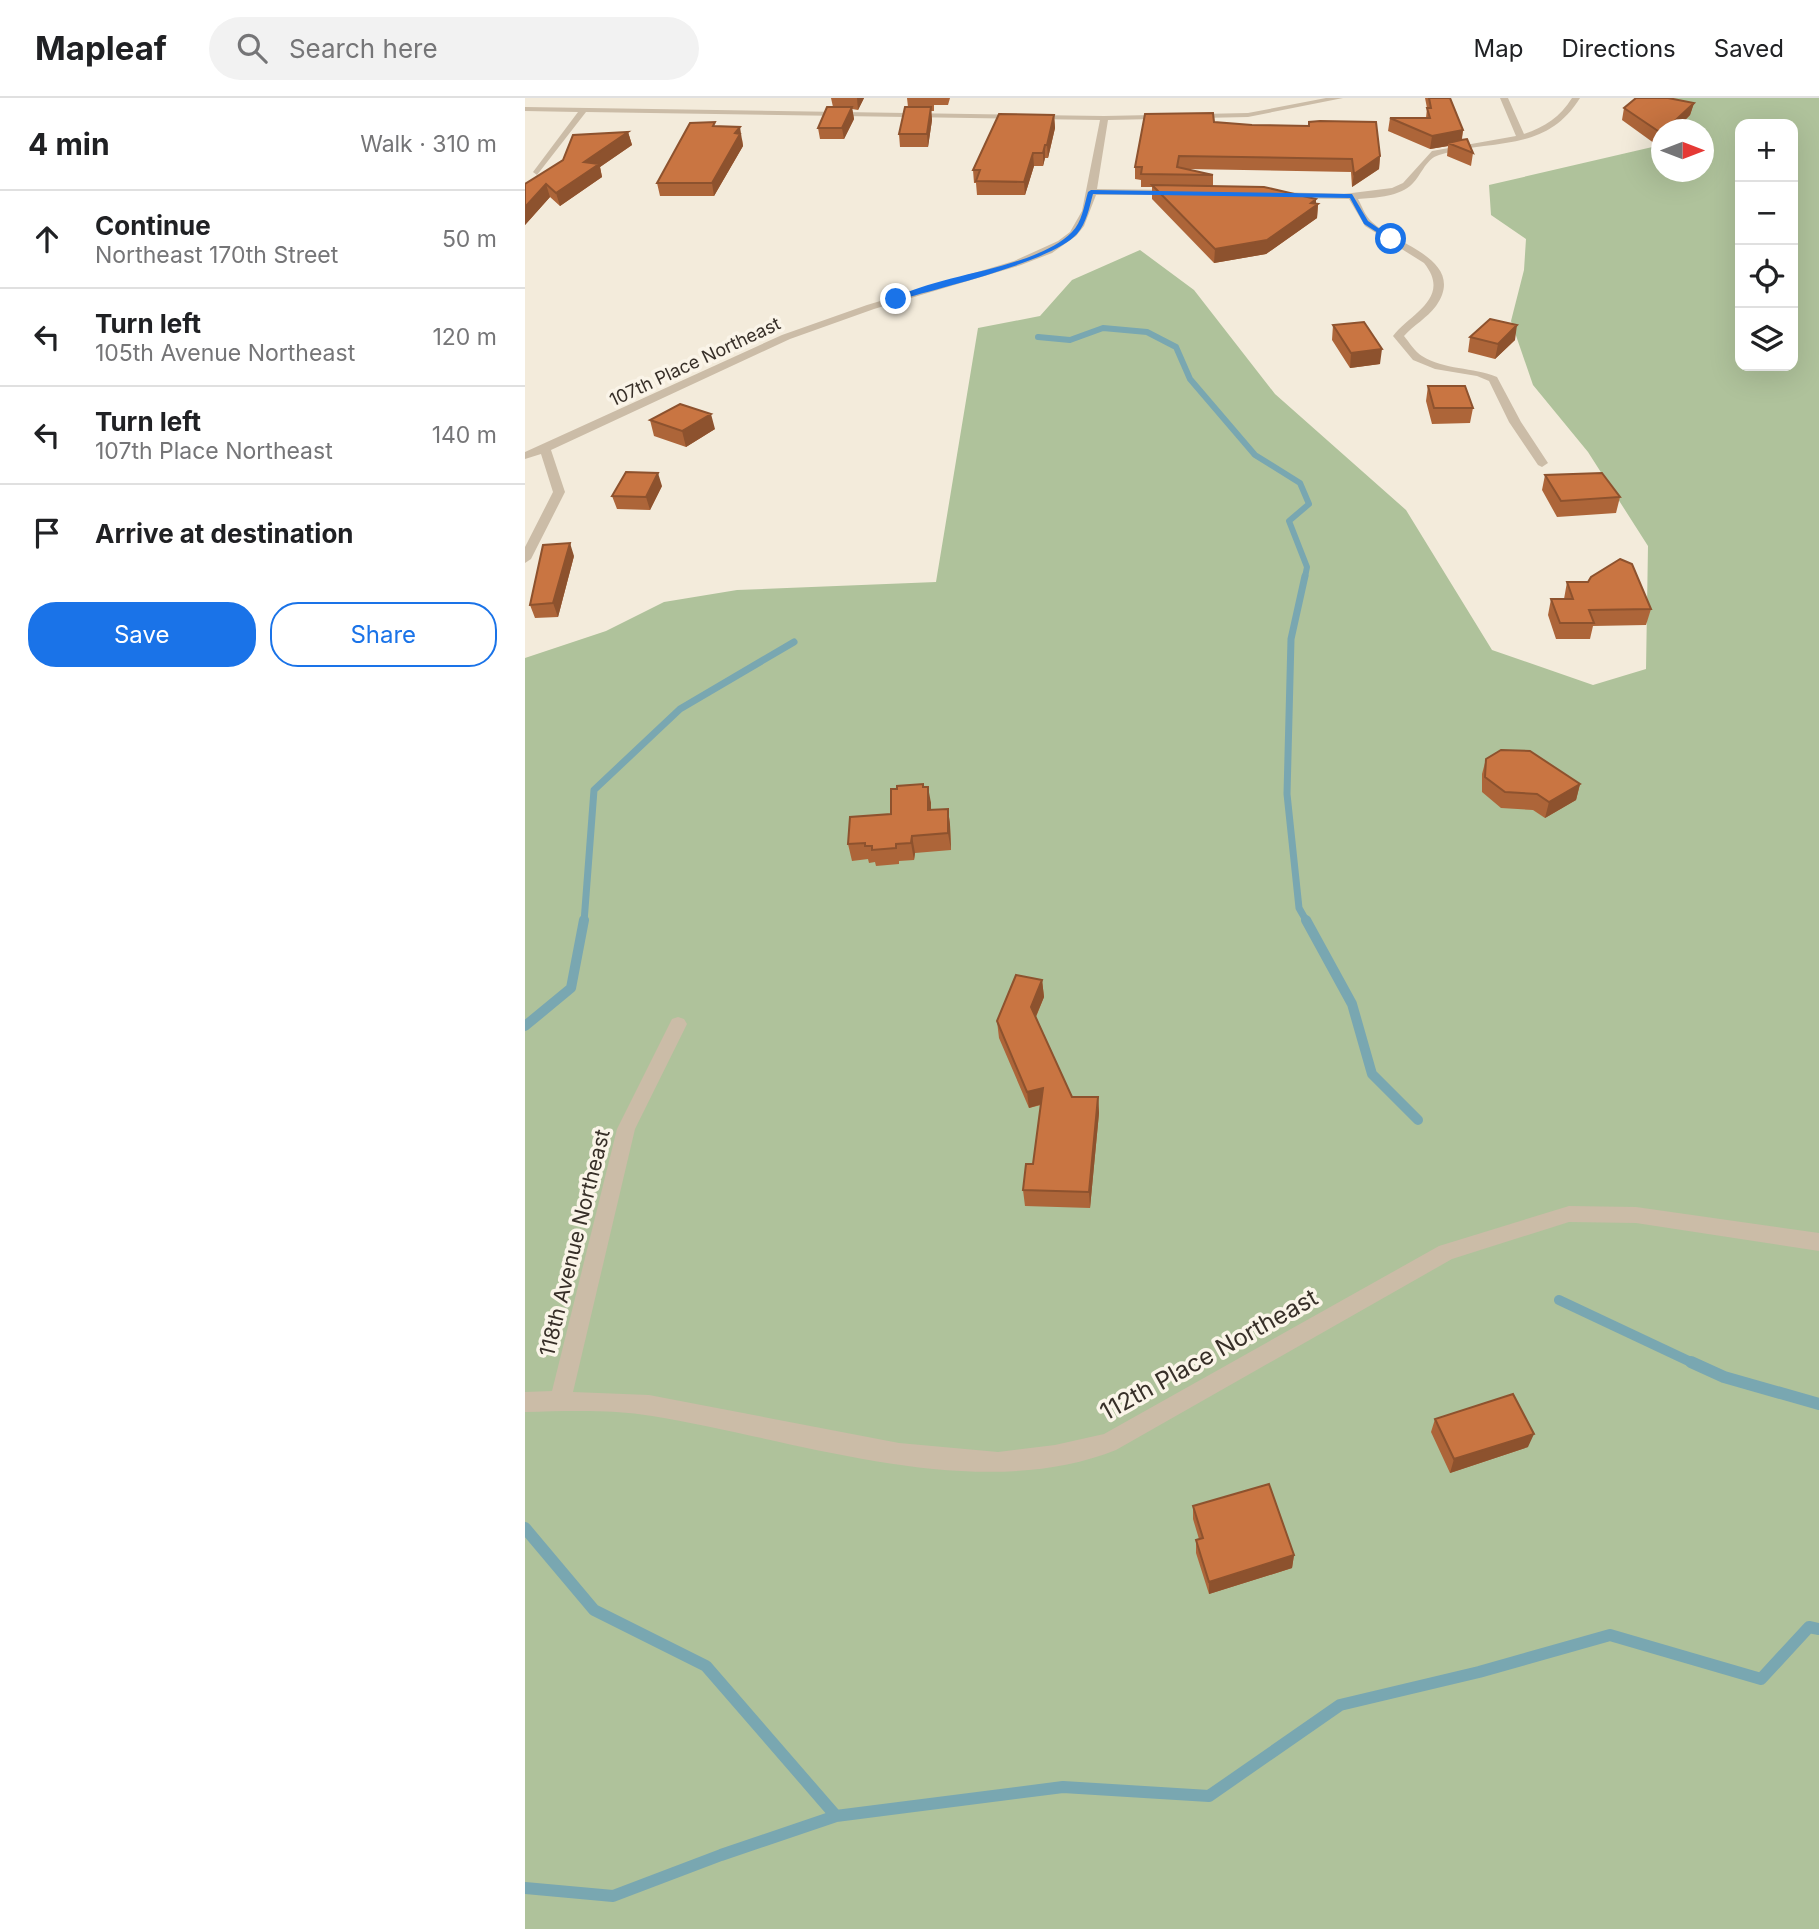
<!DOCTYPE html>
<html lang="en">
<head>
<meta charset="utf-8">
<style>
	body { margin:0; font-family:Inter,sans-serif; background:#f2f2f2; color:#202124 }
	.controls { position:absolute; right:21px; top:21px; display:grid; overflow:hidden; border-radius:14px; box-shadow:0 7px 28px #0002 }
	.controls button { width:63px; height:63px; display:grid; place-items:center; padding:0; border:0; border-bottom:2px solid #e0e0e0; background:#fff; color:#202124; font:35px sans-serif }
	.compass { position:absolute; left:1126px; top:21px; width:63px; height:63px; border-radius:50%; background:#fff; box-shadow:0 7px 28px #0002; rotate:90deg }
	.stop { position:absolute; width:21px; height:21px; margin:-16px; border:5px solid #1a73e8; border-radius:50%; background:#fff }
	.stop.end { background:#1a73e8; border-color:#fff; box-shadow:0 2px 7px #0008 }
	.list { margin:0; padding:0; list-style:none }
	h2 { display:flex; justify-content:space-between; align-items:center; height:91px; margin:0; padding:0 28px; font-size:30px }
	h2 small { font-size:23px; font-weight:400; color:#757577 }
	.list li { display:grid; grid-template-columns:46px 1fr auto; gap:21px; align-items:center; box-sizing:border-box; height:98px; padding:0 28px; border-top:2px solid #e0e0e0 }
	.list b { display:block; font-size:26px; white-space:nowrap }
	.list p { margin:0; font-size:23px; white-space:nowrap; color:#757577 }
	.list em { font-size:23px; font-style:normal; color:#757577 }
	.actions { display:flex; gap:14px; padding:21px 28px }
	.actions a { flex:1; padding:16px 0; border:2px solid #1a73e8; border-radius:28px; text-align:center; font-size:24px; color:#1a73e8 }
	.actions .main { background:#1a73e8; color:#fff }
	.icon { flex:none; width:38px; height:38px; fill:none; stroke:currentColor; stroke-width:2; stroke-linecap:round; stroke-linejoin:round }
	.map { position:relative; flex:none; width:1294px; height:1831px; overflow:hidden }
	header { display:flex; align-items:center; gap:42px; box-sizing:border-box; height:98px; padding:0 35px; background:#fff; border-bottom:2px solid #e0e0e0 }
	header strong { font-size:33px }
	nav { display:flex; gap:38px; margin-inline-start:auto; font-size:24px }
	.search { width:490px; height:63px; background:#f2f2f2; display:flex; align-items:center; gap:18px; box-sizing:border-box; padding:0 24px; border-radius:38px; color:#757577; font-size:26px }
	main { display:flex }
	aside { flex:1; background:#fff }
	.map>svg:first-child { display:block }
	.green { fill:#afc29b; fill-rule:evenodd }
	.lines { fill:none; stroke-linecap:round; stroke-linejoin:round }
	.stream-far3 { stroke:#79a7b1; stroke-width:6 }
	.stream-far2 { stroke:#79a7b1; stroke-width:7 }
	.stream-far1 { stroke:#79a7b1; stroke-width:10 }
	.stream { stroke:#79a7b1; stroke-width:12 }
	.minor { fill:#cbbca7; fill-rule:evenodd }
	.wall { fill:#ad6539 }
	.shaded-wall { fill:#8d522e }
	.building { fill:#c97542; stroke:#8d522e; stroke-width:2 }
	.route { fill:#1a73e8 }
	.labels { text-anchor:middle; stroke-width:7; stroke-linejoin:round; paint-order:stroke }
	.far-street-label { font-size:18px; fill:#372f28; stroke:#faf4e8 }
	.street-label { font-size:21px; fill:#372f28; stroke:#faf4e8 }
	.near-street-label { font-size:24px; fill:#372f28; stroke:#faf4e8 }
</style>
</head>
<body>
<header>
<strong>Mapleaf</strong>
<div class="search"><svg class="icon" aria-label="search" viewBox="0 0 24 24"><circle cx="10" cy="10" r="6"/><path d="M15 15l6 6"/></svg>Search here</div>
<nav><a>Map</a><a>Directions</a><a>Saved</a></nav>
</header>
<main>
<aside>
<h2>4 min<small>Walk · 310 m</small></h2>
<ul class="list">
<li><svg class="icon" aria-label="ahead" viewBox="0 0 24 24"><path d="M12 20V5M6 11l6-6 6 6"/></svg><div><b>Continue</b><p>Northeast 170th Street</p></div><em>50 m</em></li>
<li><svg class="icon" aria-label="left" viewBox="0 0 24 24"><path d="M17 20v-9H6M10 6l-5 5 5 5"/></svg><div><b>Turn left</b><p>105th Avenue Northeast</p></div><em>120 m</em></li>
<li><svg class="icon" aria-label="left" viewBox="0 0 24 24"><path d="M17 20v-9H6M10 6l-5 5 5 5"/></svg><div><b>Turn left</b><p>107th Place Northeast</p></div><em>140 m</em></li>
<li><svg class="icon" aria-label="arrive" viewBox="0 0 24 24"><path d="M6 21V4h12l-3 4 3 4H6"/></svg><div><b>Arrive at destination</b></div></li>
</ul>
<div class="actions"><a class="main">Save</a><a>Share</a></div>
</aside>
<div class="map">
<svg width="1294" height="1831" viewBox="0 0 1294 1831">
	<rect width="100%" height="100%" fill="#f3ebdb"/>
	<!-- green -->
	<path class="green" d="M1128,0H1294V1831H0V560L81,533L139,504L212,492L411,484L453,230L515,218L547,182L615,152L669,192L750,296L881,412L967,552L1068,587L1121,571L1123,448L1063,354L1008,287L986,223L999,172L1001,141L966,117L964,87L1136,47V74H1178V32L1152,31L1144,2ZM1215,26H1268V268H1215Z"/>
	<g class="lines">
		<!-- stream-far3 -->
		<path class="stream-far3" d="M513,239L545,242L578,230L622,234L651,249L665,281L730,357L775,385L784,406L764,423L782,469L780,479"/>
		<!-- stream-far2 -->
		<path class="stream-far2" d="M780,478L766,541L762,696L774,810L782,824
			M59,824L69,692L155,611L269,544"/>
		<!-- stream-far1 -->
		<path class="stream-far1" d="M781,822L827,906L847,976L893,1022
			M0,928L46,890L59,822
			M1034,1202L1170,1266"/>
		<!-- stream -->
		<path class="stream" d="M1166,1264L1199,1279L1294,1306
			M0,1430L69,1512L181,1568L311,1718
			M0,1790L88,1798L196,1757L311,1718L538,1689L684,1698L815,1607L954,1574L1085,1537L1236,1581L1284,1529L1294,1531"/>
		<!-- minor -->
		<path class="minor" d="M801,0H818L723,19L583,22L572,91L650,92L654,95L653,97H571L559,128L551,138L527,155L496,167L349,211L265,241L26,352L40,394L6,461L0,465V449L28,394L16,356L0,361V354L257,237L342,207L489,163L533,143L545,134L557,113L575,22L61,14L12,77L8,74L53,14L0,13V9L579,18L723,15Z
			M975,0H983L999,36C1020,29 1035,19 1047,0H1055C1020,56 968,40 914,57C900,61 896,79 885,88C871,99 849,100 833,101C837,108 840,118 847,124C870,146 943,162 911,208C902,220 889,227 879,238C884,244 890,254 897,258C919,272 948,269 972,279L996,324L1023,365L1017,369L1013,367L984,324L964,283L952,278L910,271L888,262L868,238C886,215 927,200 899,165L840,128L824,101L752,100L748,97L752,94L819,96L867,90L878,85L907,53L991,38Z
			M153,919L159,921L162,926L110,1031L48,1294L124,1297L374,1345L473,1354L530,1347L579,1336L914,1148L1044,1108L1111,1109L1294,1135V1153L1111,1125L1044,1124L927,1161L591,1352C450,1408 271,1341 127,1318C86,1311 41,1313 0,1314V1294L27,1293L92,1031L147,921Z"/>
	</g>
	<!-- wall -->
	<path class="wall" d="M306,0H339L333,12L327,11L329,21L319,41H295L293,30L308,9Z
		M382,0H425L423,7H409V13H406L407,22L403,49H375L374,36L383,9Z
		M900,0H925L938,32L937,41L948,55L946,68L922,58L923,48L905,51L863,33L865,20H901L902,10Z
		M1169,5L1165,17L1150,32H1137V45L1133,48L1097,22L1099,10Z
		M529,17L530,30L523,60H520L518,68H509L500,97H452L451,85H449L448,72Z
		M689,24L855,58L854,71L827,89L826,74L662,71L688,77V88L791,101V106H793L792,120L741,156L689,165L627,101V89H616V82L610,81V69Z
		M191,28L217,41L218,48L189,98H135L132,85Z
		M103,34L107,47L75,69L77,79L35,108L25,99L0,127V86Z
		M808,227L855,266L825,270L807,242Z
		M945,239L990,242L970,261L943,254Z
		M903,288L948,310L945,325L907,326L901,303Z
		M125,322L190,331L161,349L129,338Z
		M1020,377L1095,399L1091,415L1032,419L1017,392Z
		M137,388L125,412L92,411L87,398Z
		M49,458L33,519L10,520L5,507Z
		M1042,484L1126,511L1121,527L1068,528L1065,541H1031L1023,517L1026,501H1039Z
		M961,661L1055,686L1051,702L1020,720L1008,712L976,710L957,694V676Z
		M398,689L406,705V712L423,711L425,727L426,752L390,755L389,762L374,763V766L351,768L350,764L344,765L343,761L327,763L323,746L366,716Z
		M517,882L519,899L511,919L547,999H573L574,1015L565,1110L500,1108L498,1092L508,1066L516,1007L504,1010L474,940L472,923Z
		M910,1321L1003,1349L925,1375L906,1334Z
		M668,1408L769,1457L767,1470L684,1496L671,1455V1442L674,1441L668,1421Z"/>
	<!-- shaded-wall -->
	<path class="shaded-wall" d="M332,0H339L333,12Z
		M1169,5L1165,17L1150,32H1140Z
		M327,9L329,21L319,41L317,30Z
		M406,9L407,22L403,49L402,36Z
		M529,17L530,30L523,60L522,47Z
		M215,29L218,48L189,98L187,85L210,35Z
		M938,32L936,45H923V48L905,51L907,38Z
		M103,34L107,47L75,69L77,79L35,108L31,95L59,64Z
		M1137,34V45L1133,48L1136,35Z
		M520,47V60L518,68V55Z
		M508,55L509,68L500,97L499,84Z
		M855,58L854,71L827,89L829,76Z
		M21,86L25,99L0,127V109Z
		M791,101V108L793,106L792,120L741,156L689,165L690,151L786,105Z
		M992,227L990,242L970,261L973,246Z
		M857,251L855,266L825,270L826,255Z
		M186,316L190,331L161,349L157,333Z
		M133,375L137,388L125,412L121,399Z
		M45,445L49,458L33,519L28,505Z
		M1055,686L1051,702L1020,720L1024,704Z
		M403,689L406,705V729L403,712Z
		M423,711L425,727L426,752L423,735Z
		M387,738L390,755L389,762L386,745Z
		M517,882L519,899L508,925L506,909Z
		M518,990L520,1005L504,1010L502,994Z
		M573,999L574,1015L565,1110L564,1094Z
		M1009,1336L1003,1349L925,1375L929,1361Z
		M769,1457L767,1470L684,1496V1484Z"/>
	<!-- building -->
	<path class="building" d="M904,0H925L938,32L907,38L865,20H905L902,10H906Z
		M1111,0H1143L1169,5L1140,32H1137L1136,35L1099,10Z
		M302,9H327L317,30H293Z
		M380,9H406L402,36H374Z
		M688,15L689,24L727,27L784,28V24L795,23L851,24L855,58L829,76L827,61L654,58L652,69L688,77L616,76L617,69H610L620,16Z
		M474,16L529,17L522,47H520L518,55H508L499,84L451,83L455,72H448Z
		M190,24L188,28L215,29L210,35L215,36L187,85H132L165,25Z
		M103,34L59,64L74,66L31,95L21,86L0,109V86L38,62L48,37Z
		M942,41L948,55L923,45L936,42Z
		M627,87L739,89L791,101L786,105L793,106L742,142L690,151Z
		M965,221L992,227L973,246L945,239Z
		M839,224L857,251L826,255L808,227Z
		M903,288H940L948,310H909Z
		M155,306L186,316L157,333L125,322Z
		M101,374L133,375L121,399L87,398Z
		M1077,375L1095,399L1036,403L1020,377Z
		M45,445L28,505L5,507L18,447Z
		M1095,461L1107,466L1126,511L1064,512L1069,525H1035L1026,501H1048L1042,484H1063L1066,479Z
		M976,652L1005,653L1055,686L1024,704L1012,696L980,694L960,679L961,661Z
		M398,686V689H403V712L423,711V735L387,738L386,745L371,746V750L347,752V748H340V745L323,746L325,719L366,716V691H372V688Z
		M491,877L517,882L506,909L547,999H573L564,1094L498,1092L501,1066H508L518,990L502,994L472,923Z
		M988,1296L1009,1336L929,1361L910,1321Z
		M744,1386L769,1457L684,1484L671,1442L678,1440L668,1408Z"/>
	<!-- route -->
	<path class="route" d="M566,92L827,96L843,123L869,141L864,142L839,126L825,100L568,96C564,110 562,124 552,136C526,164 414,190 373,202L368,201C415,175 509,172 547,134C557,124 559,108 563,94Z"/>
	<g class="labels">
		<!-- far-street labels -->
		<g class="far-street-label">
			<text transform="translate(170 264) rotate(-25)" y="6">107th Place Northeast</text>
		</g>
		<!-- street labels -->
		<g class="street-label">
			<text transform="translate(50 1145) rotate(-76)" y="7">118th Avenue Northeast</text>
		</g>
		<!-- near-street labels -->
		<g class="near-street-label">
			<text transform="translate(684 1257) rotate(-29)" y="8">112th Place Northeast</text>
		</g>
	</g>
</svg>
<div class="controls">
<button>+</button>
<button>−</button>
<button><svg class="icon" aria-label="locate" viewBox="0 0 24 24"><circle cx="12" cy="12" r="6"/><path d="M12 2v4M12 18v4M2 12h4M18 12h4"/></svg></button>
<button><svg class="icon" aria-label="layers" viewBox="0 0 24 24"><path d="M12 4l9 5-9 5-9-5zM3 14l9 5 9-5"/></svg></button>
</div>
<svg class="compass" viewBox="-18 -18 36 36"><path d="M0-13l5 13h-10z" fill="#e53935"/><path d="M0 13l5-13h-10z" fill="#757577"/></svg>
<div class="stop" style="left:866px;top:141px"></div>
<div class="stop end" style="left:371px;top:201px"></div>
</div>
</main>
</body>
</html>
